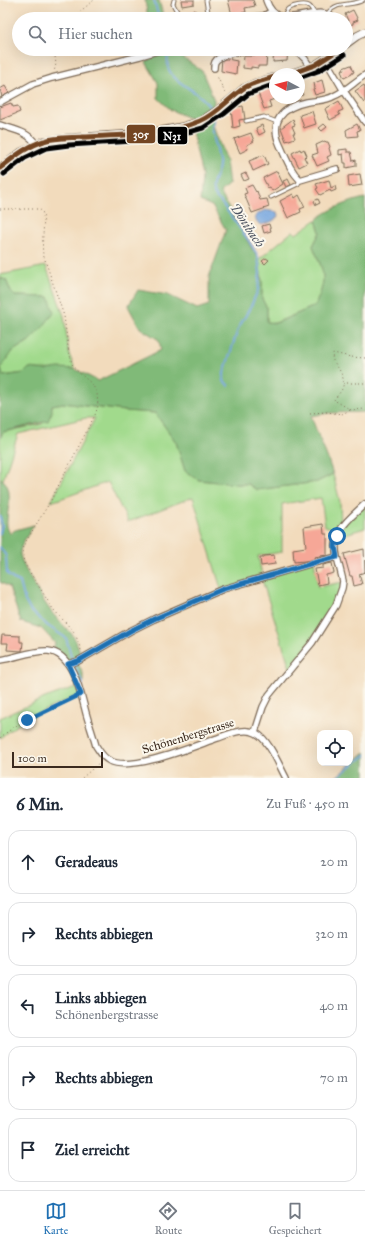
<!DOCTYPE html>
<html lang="de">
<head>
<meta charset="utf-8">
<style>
	body { margin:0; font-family:"IM FELL Great Primer",serif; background:#f6f6f7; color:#1f2937 }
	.controls { position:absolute; right:12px; bottom:12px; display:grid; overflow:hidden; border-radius:8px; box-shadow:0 4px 16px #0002 }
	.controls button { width:36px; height:36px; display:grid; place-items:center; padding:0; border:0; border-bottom:1px solid #e0e1e3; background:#fff; color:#1f2937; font:20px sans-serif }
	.compass { position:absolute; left:269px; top:68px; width:36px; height:36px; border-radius:50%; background:#fff; box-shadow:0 4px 16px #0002; rotate:277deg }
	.scale { position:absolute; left:12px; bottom:10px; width:91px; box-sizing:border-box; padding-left:4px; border:2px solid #3b2a1e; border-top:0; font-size:11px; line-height:14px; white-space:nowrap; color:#3b2a1e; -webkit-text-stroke:3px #fbf7ec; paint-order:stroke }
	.stop { position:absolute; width:12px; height:12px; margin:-9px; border:3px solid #1f6fb2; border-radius:50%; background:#fff }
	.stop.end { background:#1f6fb2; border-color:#fff; box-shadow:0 1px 4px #0008 }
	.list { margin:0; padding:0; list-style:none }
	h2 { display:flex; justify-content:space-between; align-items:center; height:52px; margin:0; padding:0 16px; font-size:17px }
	h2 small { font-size:13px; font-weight:400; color:#747a83 }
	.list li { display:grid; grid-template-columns:26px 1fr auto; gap:12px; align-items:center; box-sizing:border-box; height:64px; margin:0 8px 8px; padding:0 8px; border:1px solid #e0e1e3; border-radius:12px }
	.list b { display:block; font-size:15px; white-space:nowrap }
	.list p { margin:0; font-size:13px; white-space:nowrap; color:#747a83 }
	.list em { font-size:13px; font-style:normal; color:#747a83 }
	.icon { flex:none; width:22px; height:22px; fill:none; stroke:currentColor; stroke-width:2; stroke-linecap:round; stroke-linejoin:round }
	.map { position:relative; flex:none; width:365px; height:778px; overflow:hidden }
	.search { position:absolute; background:#fff; box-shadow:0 4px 16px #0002; left:12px; right:12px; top:12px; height:44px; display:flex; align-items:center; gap:10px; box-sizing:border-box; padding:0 14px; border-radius:22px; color:#747a83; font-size:15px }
	.sheet { height:412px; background:#fff }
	nav { display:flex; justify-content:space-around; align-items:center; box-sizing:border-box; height:56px; border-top:1px solid #e0e1e3; background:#fff; font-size:11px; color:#747a83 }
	nav a { display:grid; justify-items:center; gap:2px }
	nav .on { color:#1f6fb2 }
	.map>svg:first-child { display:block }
	.green { fill:#a1da8c; stroke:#6e8255 }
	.forest { fill:#80ba78; stroke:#5e724b }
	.water { fill:#75a5df; stroke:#58687e }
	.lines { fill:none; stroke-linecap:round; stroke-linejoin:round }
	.stream { stroke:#75a5df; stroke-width:2 }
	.building { fill:#f6a797 }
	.service-casing { stroke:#7b6855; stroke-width:5 }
	.minor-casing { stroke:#7b6855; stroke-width:8 }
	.tertiary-casing { stroke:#7b6855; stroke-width:9 }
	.path { stroke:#7b6855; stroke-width:1; stroke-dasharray:1 3; stroke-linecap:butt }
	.service { stroke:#fff; stroke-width:3 }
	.minor { stroke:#fff; stroke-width:5.5 }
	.tertiary { stroke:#fff; stroke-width:7 }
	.bus-1-casing { stroke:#fbf7ec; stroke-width:8 }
	.bus-2-casing { stroke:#fbf7ec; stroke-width:8 }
	.bus-1 { stroke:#734522; stroke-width:5 }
	.bus-2 { stroke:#000; stroke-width:5 }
	.route { stroke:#1f6fb2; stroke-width:5 }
	.labels { text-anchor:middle; stroke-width:4; stroke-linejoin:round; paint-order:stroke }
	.street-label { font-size:12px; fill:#3b2a1e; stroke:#fbf7ec }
	.water-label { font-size:13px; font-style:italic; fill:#4f5562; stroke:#fbf7ec }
	.line-badge { stroke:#fbf7ec; stroke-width:1.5 }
	.badge-label { font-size:11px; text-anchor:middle; font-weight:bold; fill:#fff }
</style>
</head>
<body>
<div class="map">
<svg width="365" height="778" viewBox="0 0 365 778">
	<rect width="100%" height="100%" fill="#fbf7ec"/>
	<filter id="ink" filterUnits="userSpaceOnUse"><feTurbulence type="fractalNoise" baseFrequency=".025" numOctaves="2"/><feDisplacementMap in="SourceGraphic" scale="8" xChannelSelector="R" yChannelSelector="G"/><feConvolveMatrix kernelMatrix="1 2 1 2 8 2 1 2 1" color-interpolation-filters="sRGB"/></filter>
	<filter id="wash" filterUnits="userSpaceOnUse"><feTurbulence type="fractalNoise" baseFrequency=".012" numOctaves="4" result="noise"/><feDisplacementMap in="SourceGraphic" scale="16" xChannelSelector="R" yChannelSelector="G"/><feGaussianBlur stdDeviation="0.9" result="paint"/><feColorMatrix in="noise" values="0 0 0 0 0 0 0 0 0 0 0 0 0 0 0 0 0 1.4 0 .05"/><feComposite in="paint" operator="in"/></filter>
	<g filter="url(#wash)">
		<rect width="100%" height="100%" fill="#f2dbbc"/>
		<!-- green -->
		<path class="green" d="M316,220L320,232L313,246C324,274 328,276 315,306L275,323L267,322V308L262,299V282L259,259L293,231L296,234Z
			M46,266L64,316L69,354L75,369C59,368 44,371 29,368L24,373L2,376L1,368L13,351L29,341L49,297L15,296L11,292L6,280L0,278V275Z
			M63,403L125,411L155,413L176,442L185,471L199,480L236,484H248L257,490L317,482L333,474L340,502L341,524L365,503V528L339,536L337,530L325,526L321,498L282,504V552L258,556L262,575L314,560L318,587L343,582V590L291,671L262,580L222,592L193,497L128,522L108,482L51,502L95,418H86L18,434L3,480L0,478V438L3,432L42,424L52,405Z
			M76,687L79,695C53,707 22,718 0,738V718L45,698Z"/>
		<!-- forest -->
		<path class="forest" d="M145,0H159L164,19H148Z
			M154,49H174L175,52L202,71L214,100L213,126L226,161L229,184L220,192L252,249L259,259L262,282V299L267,308V322L276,323L315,306C328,276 324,274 313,246L320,232L316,220C327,210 350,201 365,198V412L329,413L311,416C318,436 327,454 333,474L317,482L257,490L248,484H236L199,480L185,471L176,442L155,413L125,411L63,403L52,405V412L48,421L3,432L0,438V278L6,280L11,292L15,296L49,297L54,312L43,327L29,341L13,351L1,368L3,376L24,373L29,368L46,370L59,368L75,369L98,381L161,350L159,340L140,328L128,306L138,290L168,295L197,309L209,305V277L226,230L212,206L200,201L202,176L189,118L171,110L158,98V83L146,62L156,56Z
			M0,478C16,487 6,511 7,525C7,528 9,531 10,534L15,530L34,525C30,532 21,543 20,552C19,563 45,604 53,614C59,621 66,628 72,634C76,641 80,649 80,656L76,660L83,673V683L80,686L59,652L53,649L55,643L41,628L21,622L9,587L0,582Z
			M365,752V778H335Z"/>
		<!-- water -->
		<path class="water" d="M265,210L277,212L278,216C274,222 266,224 260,225L255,219L257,214Z"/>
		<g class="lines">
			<!-- stream -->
			<path class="stream" d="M154,0L159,19
				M168,50C168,55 167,62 168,67C173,85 203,91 210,109
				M213,119L214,123L212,127L219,166C217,179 205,189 220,201L249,241L258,256L260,273L258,290L251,306L238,329L224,373V381L229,386
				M0,516L2,525L0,533
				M0,547L6,556L7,574L13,579L20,582L25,601L30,610L48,626L66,638L72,659
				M75,665L83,685
				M336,778L365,755"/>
		</g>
		<g id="blocks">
			<!-- building -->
			<path class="building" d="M181,0H194V4L182,6Z
				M228,0H253L255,6L245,8L246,12L232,15Z
				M195,10L199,19H188L186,14Z
				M353,10L358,20L353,22V24L350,25L345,14Z
				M204,49H214V50L204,52Z
				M274,49H288L287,61L273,62Z
				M304,49H312V53L307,52Z
				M259,54H267L266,66H258V68L251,67V69L243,68L244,56H251V55H259Z
				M222,58L237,61L236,74L221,71Z
				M351,65L354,72L352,73V74L344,78L341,71L344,70L343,68Z
				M322,80L325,92L315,95L313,89L315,88L314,83Z
				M299,85L303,95L299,96Z
				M364,85L365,87V102L364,103L355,91Z
				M5,86L9,93L2,97L0,89Z
				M274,88L275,99L269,101L271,107L264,109L258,93Z
				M339,101L343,110L338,112L340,115L330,120L325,109Z
				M11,103L13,107L18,106L20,112L0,120V107Z
				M243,106L245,119L239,120L240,126L233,128L231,108Z
				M312,111L316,124L304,128L300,115Z
				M293,119L295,125L292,126L295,133H293L295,138L286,141L281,128Z
				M324,124L327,127L322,131L319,128Z
				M357,124L360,130L357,131L358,136L347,137L346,130Z
				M262,125L265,132L259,135L256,128Z
				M251,133L254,141L247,145L248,149L240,153L234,139Z
				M325,141L326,142H328L330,147L329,148L331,155L327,157L329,161L317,166L312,155L318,153L316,145Z
				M300,149L301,151L304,149L307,156L304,157L307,163L299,167L292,153Z
				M347,149V152H351L353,161L356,160V166L346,168V163H344L343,154L339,155V150Z
				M264,155L268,164L253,171L249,161Z
				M277,171L283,184L272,191L270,187L268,188L263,178Z
				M246,173L249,179L244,181L241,175Z
				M360,174L362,185L349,187L348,176Z
				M288,179L291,185L286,187L283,181Z
				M329,180L331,188L335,186L336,190L331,192L330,190L320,195L316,189L318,188L316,184Z
				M252,185L256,192L257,191L260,200L267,199L269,207L252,213L244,194L247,193L245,188Z
				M293,194L295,198L299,195L305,207L300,209L301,212L288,218L280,201Z
				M318,199L320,203L316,205L314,201Z
				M269,224L271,231L264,233L262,226Z
				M266,258L269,260L265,264L262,261Z
				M323,524L324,534H327V555L314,557L315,560L294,562L293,549L306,547L304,527Z
				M364,549L365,572L359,574L362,584L354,586L352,576H350L344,554Z
				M274,555L275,564L261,566L260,558H263V556Z
				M332,563L334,573L326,575L327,583L318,585L315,569L323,568V565Z
				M2,635L20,636V642H23L22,651L7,650L8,643H1Z"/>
		</g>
	</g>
	<g filter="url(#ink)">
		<use href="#blocks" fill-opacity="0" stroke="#7b6855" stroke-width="1"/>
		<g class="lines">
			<defs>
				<path id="service" d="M174,0L173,4L181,19
					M206,0L209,19
					M328,13C338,0 351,7 363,0
					M285,16C285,14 285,12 287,10C290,6 305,3 309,6C311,7 312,10 313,11
					M246,121L264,117L277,122
					M271,197L298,184L300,180"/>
				<path id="minor" d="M266,0C279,38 315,0 334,19
					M240,19L264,16L272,11
					M346,35L350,41
					M295,49L305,59L310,67
					M325,59L344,91L365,122
					M214,68C214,66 214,64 215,62C220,53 245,51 254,49
					M0,102L33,84L52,78L140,56L164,49
					M0,125C14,130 27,131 36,144
					M337,169L300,180C290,170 286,158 280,145C269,121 283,107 307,102C317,100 326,101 334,96C346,91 354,82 365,75
					M337,557C331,531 348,520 365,504
					M0,660C16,658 32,650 48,651C73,653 81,694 86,713C89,724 93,735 96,746C100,752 103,758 110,761C133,772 194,746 218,738C229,734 245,727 256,733C269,740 279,765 286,778
					M68,664L78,661L130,631L154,619L223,589L313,563L337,557L343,581L342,588L336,605L312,643L269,695L263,707L255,732"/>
				<path id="tertiary" d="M346,44L357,36L365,32
					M290,74L315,65L340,49
					M0,168L21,152L44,141L68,138L149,133L181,127L201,121L219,109L244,88L255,83L275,77"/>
			</defs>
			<!-- service casing -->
			<use href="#service" class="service-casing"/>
			<!-- minor casing -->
			<use href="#minor" class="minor-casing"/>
			<!-- tertiary casing -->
			<use href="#tertiary" class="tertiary-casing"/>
			<!-- path -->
			<path class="path" d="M71,19L94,0
				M54,49L56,64L54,72
				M216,74L226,95
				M0,209H38L42,211C46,222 41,240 43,254L64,316L68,347L72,364L75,369L92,384L97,393L98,406L95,415L50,502L23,546L22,551L24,563L53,609L75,633L82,653
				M365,358L351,357L333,353L332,359C338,368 347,378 342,389C340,393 336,397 334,400L351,410L365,409
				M343,383H365
				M310,413L327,412L342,414L350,410
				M0,738C21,719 51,708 76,696
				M82,778L101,761"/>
			<!-- service -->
			<use href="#service" class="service"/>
			<!-- minor -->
			<use href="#minor" class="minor"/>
			<!-- tertiary -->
			<use href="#tertiary" class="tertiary"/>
			<defs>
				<path id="bus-1" d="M290,74L315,65L340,49
					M0,168C13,158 27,146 44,141C56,137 71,138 83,137C121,135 165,136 200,121C217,114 229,98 244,88C253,82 265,80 275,77"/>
				<path id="bus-2" d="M299,78L318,71L344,55
					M4,174L25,158L46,148L69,145L150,140L182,134L203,128L224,114L248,94L275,84"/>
			</defs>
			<!-- bus-1 casing -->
			<use href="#bus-1" class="bus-1-casing"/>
			<!-- bus-2 casing -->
			<use href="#bus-2" class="bus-2-casing"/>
			<!-- bus-1 -->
			<use href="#bus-1" class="bus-1"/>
			<!-- bus-2 -->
			<use href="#bus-2" class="bus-2"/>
		</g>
	</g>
	<g class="lines" filter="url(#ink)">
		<!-- route -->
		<path class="route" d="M27,720L81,694L68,664L78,661L130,631L154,619L223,589L313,563L337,557L335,546L337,536"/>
	</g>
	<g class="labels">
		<!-- street labels -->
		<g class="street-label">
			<text transform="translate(188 736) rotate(-17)" y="4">Schönenbergstrasse</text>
		</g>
		<!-- water labels -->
		<g class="water-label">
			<text transform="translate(248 225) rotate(56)" y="5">Dönibach</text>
		</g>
	</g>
	<g class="line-badge">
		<rect x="126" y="124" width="30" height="20" rx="4" fill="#734522"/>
		<rect x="157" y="126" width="31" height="19" rx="4" fill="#000"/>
	</g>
	<g class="badge-label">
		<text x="141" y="138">305</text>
		<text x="172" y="140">N31</text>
	</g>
</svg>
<div class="controls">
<button><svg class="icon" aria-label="locate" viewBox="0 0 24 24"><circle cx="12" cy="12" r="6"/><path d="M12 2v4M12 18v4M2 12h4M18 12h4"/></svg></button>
</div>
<svg class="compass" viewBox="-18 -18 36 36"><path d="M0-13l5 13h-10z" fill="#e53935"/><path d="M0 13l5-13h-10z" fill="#747a83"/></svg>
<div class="scale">100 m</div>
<div class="stop" style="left:337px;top:536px"></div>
<div class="stop end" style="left:27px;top:720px"></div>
<div class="search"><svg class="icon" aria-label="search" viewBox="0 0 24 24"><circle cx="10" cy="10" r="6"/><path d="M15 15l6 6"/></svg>Hier suchen</div>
</div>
<section class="sheet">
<h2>6 Min.<small>Zu Fuß · 450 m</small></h2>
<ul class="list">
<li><svg class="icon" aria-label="ahead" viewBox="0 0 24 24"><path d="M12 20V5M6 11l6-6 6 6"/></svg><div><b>Geradeaus</b></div><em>20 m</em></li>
<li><svg class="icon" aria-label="right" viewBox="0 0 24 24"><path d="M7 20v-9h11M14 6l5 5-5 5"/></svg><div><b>Rechts abbiegen</b></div><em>320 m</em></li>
<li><svg class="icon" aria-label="left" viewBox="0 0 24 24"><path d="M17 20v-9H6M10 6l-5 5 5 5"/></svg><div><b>Links abbiegen</b><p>Schönenbergstrasse</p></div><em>40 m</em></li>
<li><svg class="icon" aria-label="right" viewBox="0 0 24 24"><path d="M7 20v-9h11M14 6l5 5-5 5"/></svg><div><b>Rechts abbiegen</b></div><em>70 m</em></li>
<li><svg class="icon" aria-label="arrive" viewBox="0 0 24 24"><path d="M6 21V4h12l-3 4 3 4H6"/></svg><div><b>Ziel erreicht</b></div></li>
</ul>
</section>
<nav>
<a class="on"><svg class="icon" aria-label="map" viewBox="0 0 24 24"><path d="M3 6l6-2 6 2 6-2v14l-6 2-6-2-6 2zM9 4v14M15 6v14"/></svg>Karte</a>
<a><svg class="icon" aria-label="directions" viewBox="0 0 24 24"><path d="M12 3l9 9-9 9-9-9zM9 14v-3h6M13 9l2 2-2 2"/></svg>Route</a>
<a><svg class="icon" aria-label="saved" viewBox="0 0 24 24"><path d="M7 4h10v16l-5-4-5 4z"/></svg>Gespeichert</a>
</nav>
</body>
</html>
